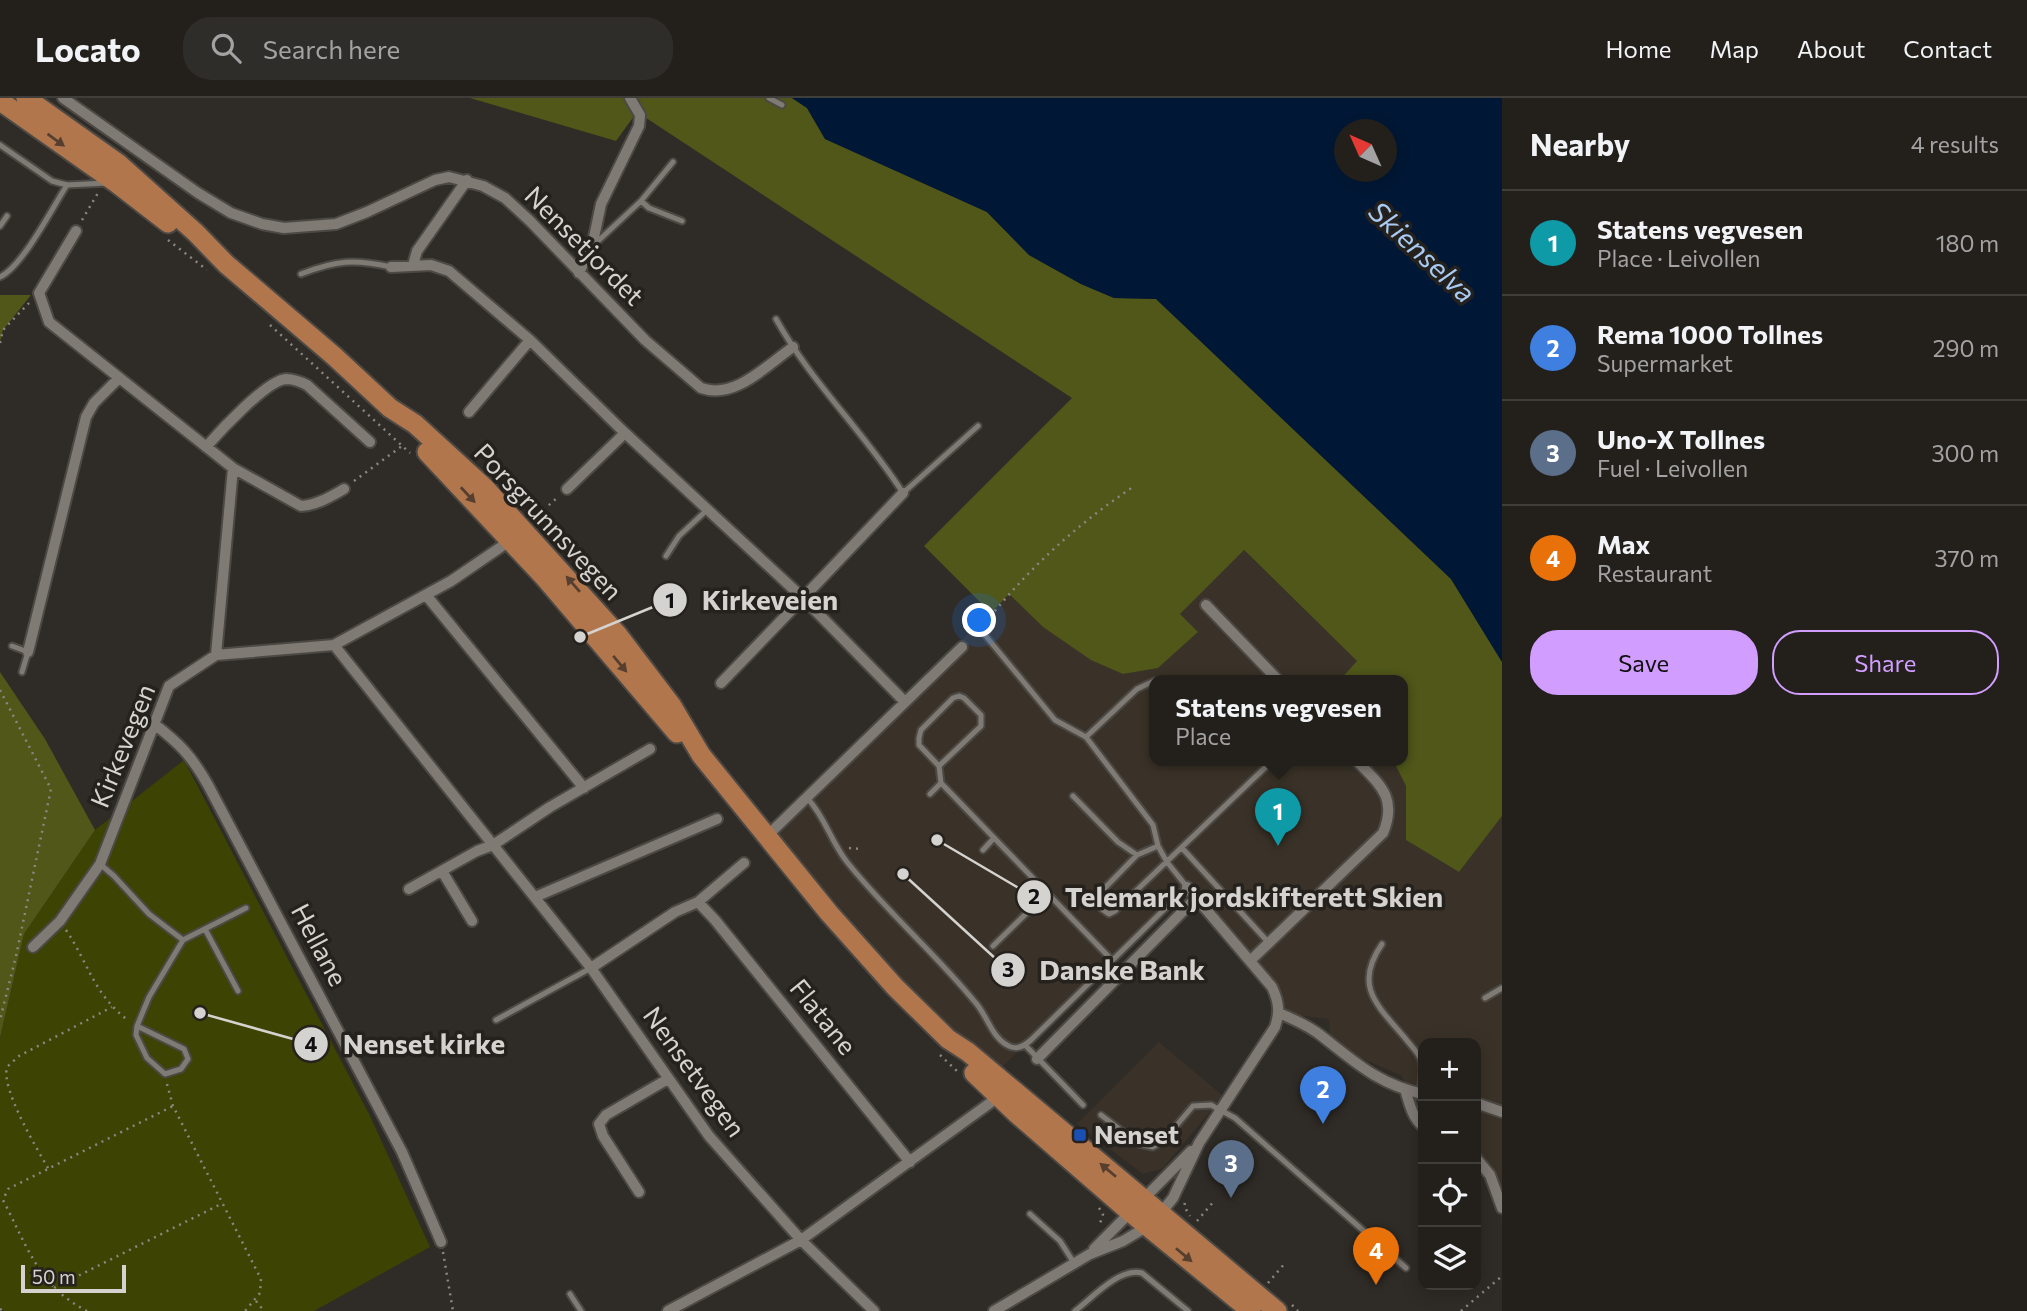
<!DOCTYPE html>
<html lang="en">
<head>
<meta charset="utf-8">
<style>
	body { margin:0; font-family:Commissioner,sans-serif; background:#2f2d29; color:#f1f3f6 }
	.controls { position:absolute; right:21px; bottom:21px; display:grid; overflow:hidden; border-radius:14px; box-shadow:0 4px 18px #0003 }
	.controls button { width:63px; height:63px; display:grid; place-items:center; padding:0; border:0; border-bottom:2px solid #403e3b; background:#23201c; color:#f1f3f6; font:35px sans-serif }
	.compass { position:absolute; left:1334px; top:21px; width:63px; height:63px; border-radius:50%; background:#23201c; box-shadow:0 4px 18px #0003; rotate:315deg }
	.scale { position:absolute; left:21px; bottom:18px; width:105px; box-sizing:border-box; padding-left:7px; border:4px solid #d5d3cf; border-top:0; font-size:19px; line-height:24px; white-space:nowrap; color:#d5d3cf; -webkit-text-stroke:5px #25211d; paint-order:stroke }
	.you { position:absolute; left:980px; top:523px; width:24px; height:24px; margin:-18px; border:5px solid #fff; border-radius:50%; background:#1a73e8; box-shadow:0 0 0 10px #1a73e833 }
	.badge { display:grid; place-items:center; width:46px; height:46px; border-radius:50%; background:#d19dfe; color:#fff; font-size:23px; font-weight:700 }
	.pin { position:absolute; translate:-50% -58px; filter:drop-shadow(0 2px 4px #0008) }
	.pin::after { content:''; position:absolute; top:37px; width:24px; height:21px; background:inherit; clip-path:polygon(0 0,100% 0,50% 100%) }
	.popup { position:absolute; left:1149px; top:577px; width:259px; height:91px; box-sizing:border-box; display:grid; place-content:center; border-radius:14px; background:#23201c; filter:drop-shadow(0 2px 5px #0005); font-size:23px; white-space:nowrap; color:#a3a3a3 }
	.popup b { font-size:26px; color:#f1f3f6 }
	.popup::after { content:''; position:absolute; left:50%; top:100%; margin-left:-14px; border:14px solid transparent; border-top-color:#23201c }
	.list { margin:0; padding:0; list-style:none }
	h2 { display:flex; justify-content:space-between; align-items:center; height:91px; margin:0; padding:0 28px; font-size:30px }
	h2 small { font-size:23px; font-weight:400; color:#a3a3a3 }
	.list li { display:grid; grid-template-columns:46px 1fr auto; gap:21px; align-items:center; box-sizing:border-box; height:105px; padding:0 28px; border-top:2px solid #403e3b }
	.list b { display:block; font-size:26px; white-space:nowrap }
	.list p { margin:0; font-size:23px; white-space:nowrap; color:#a3a3a3 }
	.list em { font-size:23px; font-style:normal; color:#a3a3a3 }
	.actions { display:flex; gap:14px; padding:21px 28px }
	.actions a { flex:1; padding:16px 0; border:2px solid #d19dfe; border-radius:28px; text-align:center; font-size:24px; color:#d19dfe }
	.actions .main { background:#d19dfe; color:#111 }
	.icon { flex:none; width:38px; height:38px; fill:none; stroke:currentColor; stroke-width:2; stroke-linecap:round; stroke-linejoin:round }
	.map { position:relative; flex:none; width:1502px; height:1213px; overflow:hidden }
	header { display:flex; align-items:center; gap:42px; box-sizing:border-box; height:98px; padding:0 35px; background:#23201c; border-bottom:2px solid #403e3b }
	header strong { font-size:33px }
	nav { display:flex; gap:38px; margin-inline-start:auto; font-size:24px }
	.search { width:490px; height:63px; background:#2f2d29; display:flex; align-items:center; gap:18px; box-sizing:border-box; padding:0 24px; border-radius:28px; color:#a3a3a3; font-size:26px }
	main { display:flex }
	aside { flex:1; background:#23201c }
	.map>svg:first-child { display:block }
	.built { fill:#3a3228 }
	.green { fill:#3d4303 }
	.forest { fill:#505719 }
	.water { fill:#001836; fill-rule:evenodd }
	.lines { fill:none; stroke-linecap:round; stroke-linejoin:round }
	.lane-casing { stroke:#4c4945; stroke-width:9 }
	.street-casing { stroke:#4c4945; stroke-width:14 }
	.highway-casing { stroke:#4c4945; stroke-width:23 }
	.path { stroke:#8a8782; stroke-width:2.5; stroke-dasharray:2 5; stroke-linecap:butt }
	.lane { stroke:#7f7a74; stroke-width:5 }
	.street { stroke:#7f7a74; stroke-width:10 }
	.highway { stroke:#b2764d; stroke-width:19 }
	.oneway { fill:#563f2e }
	.transit-dot { fill:#1a4fb4; stroke:#25211d; stroke-width:2.5 }
	.labels { text-anchor:middle; stroke-width:7; stroke-linejoin:round; paint-order:stroke }
	.street-label { font-size:26px; fill:#d5d3cf; stroke:#25211d }
	.poi-label { font-size:26px; font-weight:bold; fill:#d5d3cf; stroke:#25211d; text-anchor:start }
	.water-label { font-size:28px; font-style:italic; fill:#a8caf3; stroke:#25211d }
	.leader { fill:none; stroke:#d5d3cf; stroke-width:2.5 }
	.callout-dot { fill:#d5d3cf; stroke:#25211d; stroke-width:2.5 }
	.mark-label { font-size:21px; text-anchor:middle; font-weight:bold; fill:#111 }
	.callout-label { font-size:28px; text-anchor:middle; font-weight:bold; fill:#d5d3cf; stroke:#25211d; stroke-width:7; stroke-linejoin:round; paint-order:stroke }
</style>
</head>
<body>
<header>
<strong>Locato</strong>
<div class="search"><svg class="icon" aria-label="search" viewBox="0 0 24 24"><circle cx="10" cy="10" r="6"/><path d="M15 15l6 6"/></svg>Search here</div>
<nav><a>Home</a><a>Map</a><a>About</a><a>Contact</a></nav>
</header>
<main>
<div class="map">
<svg width="1502" height="1213" viewBox="0 0 1502 1213">
	<rect width="100%" height="100%" fill="#2f2b26"/>
	<!-- built -->
	<path class="built" d="M1243,452L1358,564L1340,582H1154V662H1393L1406,688V742L1459,774L1502,718V1129L1498,1087L1476,1066V945H1423V1022L1401,977L1330,947L1329,921L1279,915L1277,901L1186,789L997,974L920,900L770,729L1009,496L1043,529L1123,576L1158,570L1198,534L1180,516Z
		M1159,944L1223,998L1163,1070L1143,1076L1077,1026Z"/>
	<!-- green -->
	<path class="green" d="M184,662L370,1018L430,1149L314,1213H5L0,1211V940L24,836L95,732Z"/>
	<!-- forest -->
	<path class="forest" d="M470,0H792L807,10L825,41L987,114L1029,157L1081,186L1114,200L1156,201L1451,481L1502,564V718L1459,774L1406,742V688L1393,662H1402V582H1340L1357,563L1244,452L1180,516L1198,534L1158,570L1123,576L1091,562L1043,529L1009,496L991,515L924,448L1072,300L637,14L616,43Z
		M0,197H31L3,232L0,244Z
		M0,574L45,641L95,732L24,836L0,940Z"/>
	<!-- water -->
	<path class="water" d="M792,0H1502V564L1451,481L1156,201L1114,200L1081,186L1029,157L987,114L825,41L807,10ZM1344,32H1386V74H1344Z"/>
	<g class="lines">
		<defs>
			<path id="lane" d="M769,0L782,7
				M0,47L52,83L67,87L107,85
				M641,103L649,110L682,123
				M0,128L7,118
				M593,144L598,143L641,103L673,64
				M301,176C337,162 354,161 391,169
				M0,179C23,168 52,110 67,87
				M776,221C811,284 864,334 903,395L978,328
				M666,458L679,438L708,411
				M12,548L28,554L22,574
				M1086,639L1137,591L1154,583
				M939,668L981,628V617L964,600L959,598L953,600L921,632L919,640V647L939,668L941,685
				M930,696L941,685L1111,861
				M1073,698L1118,744L1137,757L1158,748
				M808,701C825,719 831,744 847,764C887,814 935,855 975,904C987,917 991,938 1007,947C1016,953 1024,948 1031,942L1187,789L1167,764L1158,748L1153,727L1086,639L1055,622L980,531
				M1182,750L1269,845
				M983,752L994,740
				M1137,757L1095,800C1096,808 1103,812 1109,816L1115,813L1273,662
				M100,766L114,778L149,816L183,842
				M205,831L238,893
				M1382,846C1353,888 1377,907 1405,940C1410,947 1418,954 1421,962C1424,973 1421,984 1420,995
				M993,848L1047,795
				M1485,900L1502,890
				M496,922L591,870
				M137,928L184,951L188,961L181,971L165,976L147,960L136,937L137,928L149,899L183,842L246,810
				M1025,947L1083,1007
				M1101,1017L1139,1046L1153,1049L1165,1041L1193,1008L1211,1007L1235,1020L1406,1170
				M1030,1116L1060,1143L1074,1165
				M570,1196L581,1213
				M1075,1213C1093,1199 1120,1169 1142,1175L1188,1213"/>
			<path id="street" d="M63,0L198,95L231,115L262,126L284,130L336,126L367,114L435,82L449,79L483,88L505,100L530,123L645,242L701,290C735,302 767,267 793,249
				M76,133L39,195L49,224L233,370L216,557
				M413,167L417,153L467,82
				M391,169L431,167L449,173L530,242L625,335
				M579,175L593,144L601,106L639,28L640,17L630,0
				M469,314L530,242
				M206,349C219,334 267,282 286,281C294,281 301,284 307,287L370,344
				M233,370L301,408C317,407 330,399 344,391
				M567,391L625,335L803,500L721,585
				M903,395L803,500L905,604
				M426,497L584,690
				M1206,507L1278,582
				M334,547L591,870L709,1038L801,1142L874,1213
				M28,554L86,319L94,305L119,280
				M153,625C180,646 191,657 208,687L402,1054L441,1144
				M766,739L962,549
				M442,773L472,823
				M409,791L477,753L493,747L550,709L650,651
				M535,799L717,721
				M698,804L715,822L910,1064
				M33,849L60,823L100,766L169,588L216,557L334,547L451,483L514,440
				M1251,862L1383,735C1398,699 1379,686 1356,662
				M591,870L675,814L698,804L744,765
				M1279,915C1293,921 1307,927 1319,936C1354,963 1377,986 1423,996
				M1037,961L1195,801
				M1405,991C1409,1004 1412,1020 1423,1028
				M1476,1005L1502,1014
				M1476,1060L1490,1077L1502,1110
				M639,1094L603,1038L599,1026L606,1017L668,981
				M1094,1151L1191,1053
				M668,1213L801,1142L990,1005
				M994,1213L1090,1156L1123,1143L1148,1128L1160,1116L1173,1100L1199,1045L1275,929C1280,914 1279,904 1272,889L1187,789"/>
			<path id="highway" d="M26,0L119,66L196,135L226,166L334,258L390,310L415,326L484,389L618,537L672,608L701,657L829,815L895,889L948,941L968,954L1277,1213
				M0,3L115,84L168,125
				M427,354L545,480L677,635
				M974,975L1017,1016L1131,1115L1251,1213"/>
		</defs>
		<!-- lane casing -->
		<use href="#lane" class="lane-casing"/>
		<!-- street casing -->
		<use href="#street" class="street-casing"/>
		<!-- highway casing -->
		<use href="#highway" class="highway-casing"/>
		<!-- path -->
		<path class="path" d="M82,122L98,95
			M168,142L207,172
			M270,227L410,355
			M0,245L3,232L29,205
			M354,383L402,348
			M533,421L557,400
			M986,524C1028,471 1076,427 1133,389
			M0,592L51,691L16,858L0,922
			M849,750L863,751
			M66,832C89,866 93,896 129,923
			M940,957L958,974
			M167,986L173,1008L261,1181L260,1195L245,1213
			M48,1070C36,1049 1,991 7,969L19,958L112,909
			M1185,1105L1184,1108L1190,1118
			M1099,1110L1103,1116L1099,1129
			M1197,1123L1215,1102
			M443,1154L453,1213
			M1268,1185L1286,1164
			M54,1190L223,1105
			M256,1203L264,1213
			M1292,1207L1298,1213
			M0,1211L4,1213
			M87,1213C39,1189 27,1148 3,1102L8,1091L173,1008
			M1461,1213L1502,1178"/>
		<!-- lane -->
		<use href="#lane" class="lane"/>
		<!-- street -->
		<use href="#street" class="street"/>
		<!-- highway -->
		<use href="#highway" class="highway"/>
	</g>
	<!-- one-way arrows -->
	<defs><path id="oneway-solid" d="M-6-.8H1V-3.2L6.5 0L1 3.2V.8H-6Z" transform="scale(1.75)"/></defs>
	<g class="oneway">
		<use href="#oneway-solid" transform="translate(56 42) rotate(36)"/>
		<use href="#oneway-solid" transform="translate(468 397) rotate(47)"/>
		<use href="#oneway-solid" transform="translate(573 486) rotate(-131)"/>
		<use href="#oneway-solid" transform="translate(620 566) rotate(50)"/>
		<use href="#oneway-solid" transform="translate(1108 1072) rotate(-140)"/>
		<use href="#oneway-solid" transform="translate(1184 1157) rotate(40)"/>
	</g>
	<!-- markers -->
	<rect class="transit-dot" x="1073" y="1030" width="14" height="14" rx="3.5"/>
	<g class="labels">
		<!-- street labels -->
		<g class="street-label">
			<text transform="translate(584 148) rotate(45)" y="9">Nensetjordet</text>
			<text transform="translate(548 424) rotate(47)" y="9">Porsgrunnsvegen</text>
			<text transform="translate(123 648) rotate(-68)" y="9">Kirkevegen</text>
			<text transform="translate(319 847) rotate(62)" y="9">Hellane</text>
			<text transform="translate(823 919) rotate(51)" y="9">Flatane</text>
			<text transform="translate(694 974) rotate(54)" y="9">Nensetvegen</text>
		</g>
		<!-- poi labels -->
		<g class="poi-label">
			<text x="1094" y="1046">Nenset</text>
		</g>
		<!-- water labels -->
		<g class="water-label">
			<text transform="translate(1422 154) rotate(43)" y="10">Skienselva</text>
		</g>
	</g>
	<!-- callouts -->
	<path class="leader" d="M580 539L670 502M937 742L1034 799M903 776L1008 872M200 915L311 946"/>
	<g class="callout-dot">
		<circle cx="580" cy="539" r="7"/>
		<circle cx="937" cy="742" r="7"/>
		<circle cx="903" cy="776" r="7"/>
		<circle cx="200" cy="915" r="7"/>
		<circle cx="670" cy="502" r="18"/>
		<circle cx="1034" cy="799" r="18"/>
		<circle cx="1008" cy="872" r="18"/>
		<circle cx="311" cy="946" r="18"/>
	</g>
	<g class="mark-label">
		<text x="670" y="510">1</text>
		<text x="1034" y="806">2</text>
		<text x="1008" y="879">3</text>
		<text x="311" y="954">4</text>
	</g>
	<g class="callout-label">
		<text x="770" y="512">Kirkeveien</text>
		<text x="1254" y="809">Telemark jordskifterett Skien</text>
		<text x="1122" y="882">Danske Bank</text>
		<text x="424" y="956">Nenset kirke</text>
	</g>
</svg>
<div class="controls">
<button>+</button>
<button>−</button>
<button><svg class="icon" aria-label="locate" viewBox="0 0 24 24"><circle cx="12" cy="12" r="6"/><path d="M12 2v4M12 18v4M2 12h4M18 12h4"/></svg></button>
<button><svg class="icon" aria-label="layers" viewBox="0 0 24 24"><path d="M12 4l9 5-9 5-9-5zM3 14l9 5 9-5"/></svg></button>
</div>
<svg class="compass" viewBox="-18 -18 36 36"><path d="M0-13l5 13h-10z" fill="#e53935"/><path d="M0 13l5-13h-10z" fill="#a3a3a3"/></svg>
<div class="scale">50 m</div>
<div class="you"></div>
<div class="pin badge" style="left:1278px;top:748px;background:#0f9aa8">1</div>
<div class="popup"><b>Statens vegvesen</b>Place</div>
<div class="pin badge" style="left:1323px;top:1026px;background:#3f7fe0">2</div>
<div class="pin badge" style="left:1231px;top:1100px;background:#5c6f8a">3</div>
<div class="pin badge" style="left:1376px;top:1187px;background:#e8710a">4</div>
</div>
<aside>
<h2>Nearby<small>4 results</small></h2>
<ul class="list">
<li><span class="badge" style="background:#0f9aa8">1</span><div><b>Statens vegvesen</b><p>Place · Leivollen</p></div><em>180 m</em></li>
<li><span class="badge" style="background:#3f7fe0">2</span><div><b>Rema 1000 Tollnes</b><p>Supermarket</p></div><em>290 m</em></li>
<li><span class="badge" style="background:#5c6f8a">3</span><div><b>Uno-X Tollnes</b><p>Fuel · Leivollen</p></div><em>300 m</em></li>
<li><span class="badge" style="background:#e8710a">4</span><div><b>Max</b><p>Restaurant</p></div><em>370 m</em></li>
</ul>
<div class="actions"><a class="main">Save</a><a>Share</a></div>
</aside>
</main>
</body>
</html>
